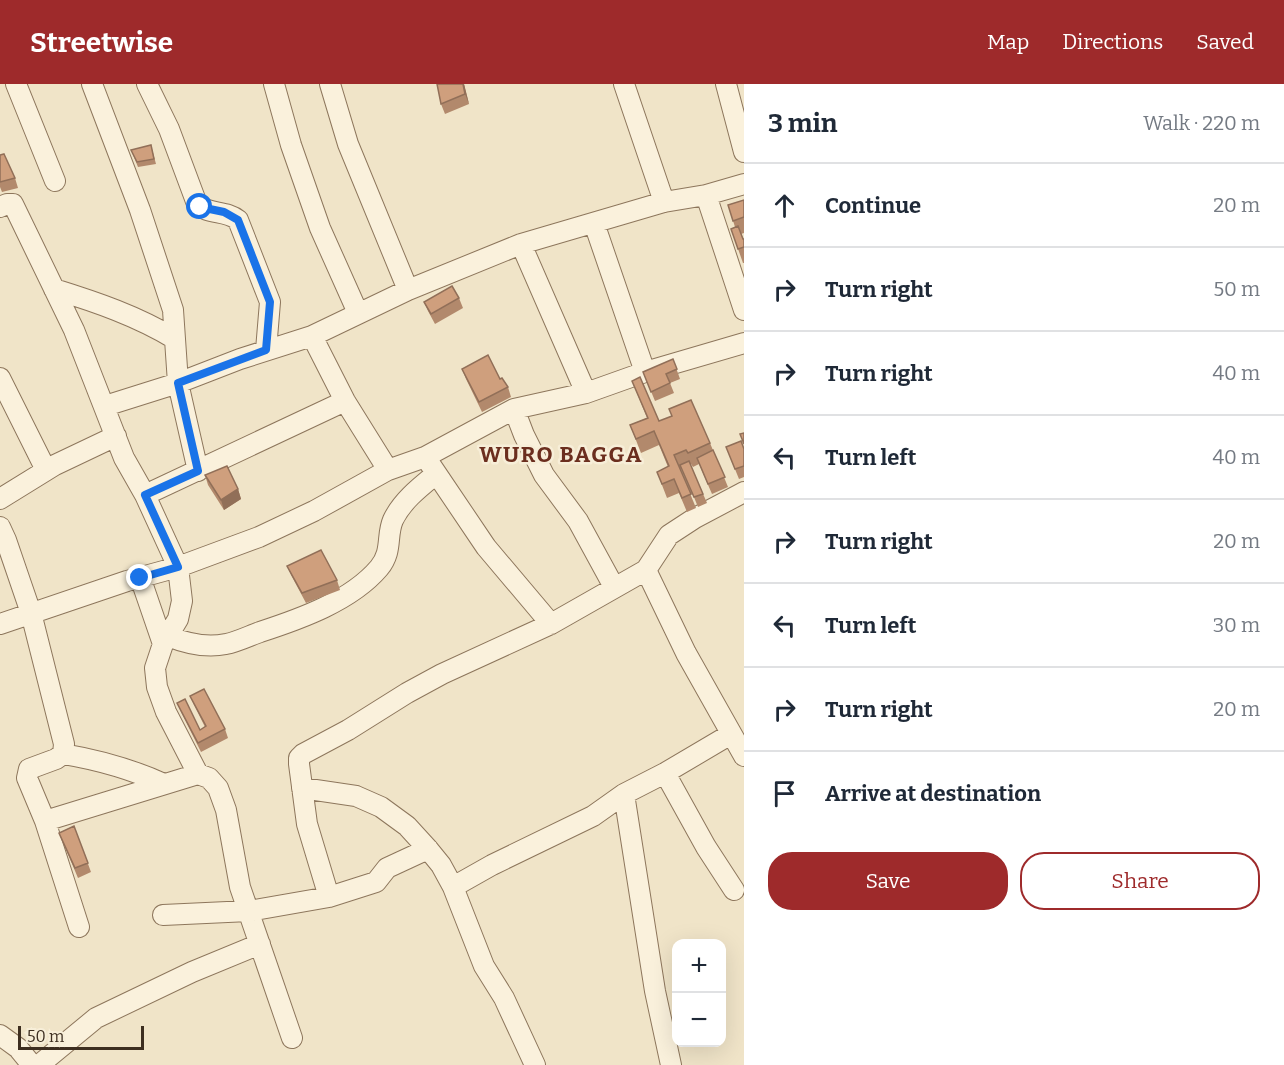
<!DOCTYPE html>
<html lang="en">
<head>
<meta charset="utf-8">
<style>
	body { margin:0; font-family:Bitter,serif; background:#f6f6f7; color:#1f2937 }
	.controls { position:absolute; right:18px; bottom:18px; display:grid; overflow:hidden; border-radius:12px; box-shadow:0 6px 24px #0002 }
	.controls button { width:54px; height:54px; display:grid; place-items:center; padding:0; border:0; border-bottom:2px solid #e0e1e3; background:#fff; color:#1f2937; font:30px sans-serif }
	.scale { position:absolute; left:18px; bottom:15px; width:126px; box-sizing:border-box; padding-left:6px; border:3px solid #3d2e20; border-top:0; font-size:16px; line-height:21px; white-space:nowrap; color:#3d2e20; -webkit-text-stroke:4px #f7eed8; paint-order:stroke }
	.stop { position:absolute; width:18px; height:18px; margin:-14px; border:4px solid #1a73e8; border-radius:50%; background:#fff }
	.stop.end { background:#1a73e8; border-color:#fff; box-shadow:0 2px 6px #0008 }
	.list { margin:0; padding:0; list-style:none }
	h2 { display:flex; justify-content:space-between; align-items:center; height:78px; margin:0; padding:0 24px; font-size:26px }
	h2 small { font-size:20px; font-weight:400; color:#747a83 }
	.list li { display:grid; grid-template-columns:39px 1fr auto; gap:18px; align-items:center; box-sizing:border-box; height:84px; padding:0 24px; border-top:2px solid #e0e1e3 }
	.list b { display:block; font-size:22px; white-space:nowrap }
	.list em { font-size:20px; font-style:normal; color:#747a83 }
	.actions { display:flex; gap:12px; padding:18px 24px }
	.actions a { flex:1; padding:14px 0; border:2px solid #9e2a2b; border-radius:24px; text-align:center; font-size:21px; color:#9e2a2b }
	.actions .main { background:#9e2a2b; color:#fff }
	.icon { flex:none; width:33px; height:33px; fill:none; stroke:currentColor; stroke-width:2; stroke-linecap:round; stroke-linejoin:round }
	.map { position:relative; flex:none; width:744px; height:981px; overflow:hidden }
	header { display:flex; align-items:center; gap:36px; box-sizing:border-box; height:84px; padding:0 30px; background:#9e2a2b; color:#fff }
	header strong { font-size:28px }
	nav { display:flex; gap:33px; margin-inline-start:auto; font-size:21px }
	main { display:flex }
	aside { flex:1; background:#fff }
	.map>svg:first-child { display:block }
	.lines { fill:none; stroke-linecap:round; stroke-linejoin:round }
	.minor-casing { stroke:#8d765c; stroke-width:22 }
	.minor { stroke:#faf1dc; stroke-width:20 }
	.wall { fill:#b2896c }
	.shaded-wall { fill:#916f58 }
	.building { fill:#cf9f7d; stroke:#916f58; stroke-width:1.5 }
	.route { stroke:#1a73e8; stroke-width:8 }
	.labels { text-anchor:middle; stroke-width:5; stroke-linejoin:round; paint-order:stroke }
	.district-label { font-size:22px; font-weight:bold; letter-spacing:1.5px; fill:#6b2e1e; stroke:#f7eed8 }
</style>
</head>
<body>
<header>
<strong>Streetwise</strong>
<nav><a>Map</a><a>Directions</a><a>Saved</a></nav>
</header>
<main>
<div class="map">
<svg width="744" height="981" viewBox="0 0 744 981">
	<rect width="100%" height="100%" fill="#f0e4c8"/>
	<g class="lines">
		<defs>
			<path id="minor" d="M16,0L55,97
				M92,0L140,126L173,226L178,299L198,387
				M147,0L169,45L197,120C208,131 226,126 238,136L270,218L266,266
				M274,0L291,61L320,144L358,229
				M330,0L348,60L408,206
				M624,0L664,118
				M726,0L744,68
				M706,111L744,226
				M0,123L7,120H13L74,246L124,374L145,411L178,483L182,517L178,535L163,560L155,584L157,603L166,628L198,690
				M594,139L645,288
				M521,160L586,309
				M54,205C96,218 137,232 175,255
				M312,252L345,317L388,386
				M0,294L46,386
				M105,322L178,299L240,275L312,252L408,206L521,160L664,118L706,111L744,100
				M514,325L524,351L544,391L578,437L614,503
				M430,380L486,463L551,540
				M145,411L345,317
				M0,415L55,381L116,352
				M0,443L6,456L31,529L64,660L63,670L56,675L29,685L27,694L45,737L79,843
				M646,486L686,569L744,672
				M140,493L163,560
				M0,540L127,497L178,483L259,453L314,427L388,386L425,373L514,325L586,309L645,288L744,259
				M168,552C185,559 207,564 226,560C237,558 249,552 260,548C300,535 351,517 379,484C393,467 386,452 393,436C402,417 420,403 436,390
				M63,670C99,676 131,685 164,700
				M665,689L706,763L734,806
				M302,704L356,712L381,723L407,742L428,765L441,781L453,803L484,882L504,914L535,981
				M624,710L655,907L671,981
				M45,737L198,690L209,694L218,704L226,726L240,803L292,954
				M453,803L492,781L593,732L624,710L665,689L731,650
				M329,813L307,740L299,680V674L303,670L348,646L407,609L442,590L551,540L646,486L669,451L695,434L744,408
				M163,831L249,827L329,813L376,798L387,784L428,765
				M0,951L18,964L32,981
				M39,981L96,934L192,888L260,860"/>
		</defs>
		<!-- minor casing -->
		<use href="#minor" class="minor-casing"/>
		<!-- minor -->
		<use href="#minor" class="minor"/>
	</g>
	<!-- wall -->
	<path class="wall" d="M437,0H464L469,20L445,30L441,20Z
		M151,61L156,80L138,83L131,66Z
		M0,71L15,94L18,104L2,108L0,103Z
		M744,116V149L741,150L743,155H744V179H743L731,145L735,143L728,121Z
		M459,214L463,224L435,240L428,227L424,218Z
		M673,275L680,295L670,299L674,309L655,317L643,288Z
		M462,285L500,295L508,303L511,313L482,328L466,295Z
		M632,297L659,337L710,359L728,403L712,410L699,380L693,383L691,380H690L707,419L698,423L682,384L680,385L696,424L687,428L679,409L667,414L657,388L668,383L659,361L641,369L630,341L647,334Z
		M726,363L744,365V393L739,395Z
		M205,391L238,405L241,415L224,426L208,401Z
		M287,482L337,496L340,506L306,519L291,491Z
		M190,612L225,645L228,654L201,668L181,628L177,619L200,646L205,643L194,621Z
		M74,742L91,788L78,794L59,749Z"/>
	<!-- shaded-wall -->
	<path class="shaded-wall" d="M463,0H464L469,20L465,10Z
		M238,405L241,415L224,426L221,416Z"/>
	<!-- building -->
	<path class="building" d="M437,0H463L465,10L441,20Z
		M151,61L154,75L137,78L131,66Z
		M4,70L15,94L0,98V71Z
		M744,116V133L733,137L728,121Z
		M738,142L743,155H744V163L738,165L731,145Z
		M452,202L459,214L431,230L424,218Z
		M488,271L500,295L502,294L508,303L479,318L462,285Z
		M673,275L677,285L666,290L670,299L651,308L643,288Z
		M640,293L659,337L672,332L669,325L691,316L710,359L688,369L686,366L674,371L691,410L682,414L674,395L662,400L657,388L669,382L654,347L636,355L630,341L648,334L632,297Z
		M744,349V360L740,350Z
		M741,357L744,365V382L735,385L726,363Z
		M713,366L725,393L708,400L697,374Z
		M689,377L703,410L694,413L680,381Z
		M227,382L238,405L221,416L205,391Z
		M321,466L337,496L302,509L287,482Z
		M204,605L225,645L198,659L177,619L185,615L200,646L206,642L190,612Z
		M74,742L88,779L75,784L59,749Z"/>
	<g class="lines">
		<!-- route -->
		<path class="route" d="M140,494L178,483L145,411L198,387L178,299L266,266L270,218L238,136L224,128L200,123"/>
	</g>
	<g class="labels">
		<!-- district labels -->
		<g class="district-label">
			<text x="561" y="378">WURO BAGGA</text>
		</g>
	</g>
</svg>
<div class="controls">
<button>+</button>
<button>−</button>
</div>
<div class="scale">50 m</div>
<div class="stop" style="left:200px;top:123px"></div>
<div class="stop end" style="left:140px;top:494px"></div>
</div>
<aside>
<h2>3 min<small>Walk · 220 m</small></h2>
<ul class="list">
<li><svg class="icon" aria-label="ahead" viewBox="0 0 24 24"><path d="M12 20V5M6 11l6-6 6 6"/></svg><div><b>Continue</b></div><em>20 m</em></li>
<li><svg class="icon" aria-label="right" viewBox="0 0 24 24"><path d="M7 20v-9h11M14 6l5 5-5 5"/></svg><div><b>Turn right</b></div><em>50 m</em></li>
<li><svg class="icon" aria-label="right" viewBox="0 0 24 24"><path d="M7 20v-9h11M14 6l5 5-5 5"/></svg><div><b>Turn right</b></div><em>40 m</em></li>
<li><svg class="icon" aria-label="left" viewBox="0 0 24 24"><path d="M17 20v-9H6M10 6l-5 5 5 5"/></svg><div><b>Turn left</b></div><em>40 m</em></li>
<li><svg class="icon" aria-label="right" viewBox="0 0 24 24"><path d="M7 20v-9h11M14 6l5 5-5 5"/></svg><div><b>Turn right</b></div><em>20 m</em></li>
<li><svg class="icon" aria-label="left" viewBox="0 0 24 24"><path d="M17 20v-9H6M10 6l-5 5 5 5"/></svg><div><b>Turn left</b></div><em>30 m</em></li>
<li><svg class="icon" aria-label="right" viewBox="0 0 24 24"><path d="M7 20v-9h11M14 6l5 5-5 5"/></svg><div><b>Turn right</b></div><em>20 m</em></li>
<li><svg class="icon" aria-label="arrive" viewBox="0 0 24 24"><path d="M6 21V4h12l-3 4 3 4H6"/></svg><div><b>Arrive at destination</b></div></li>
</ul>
<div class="actions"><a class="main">Save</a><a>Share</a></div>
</aside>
</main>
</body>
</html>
